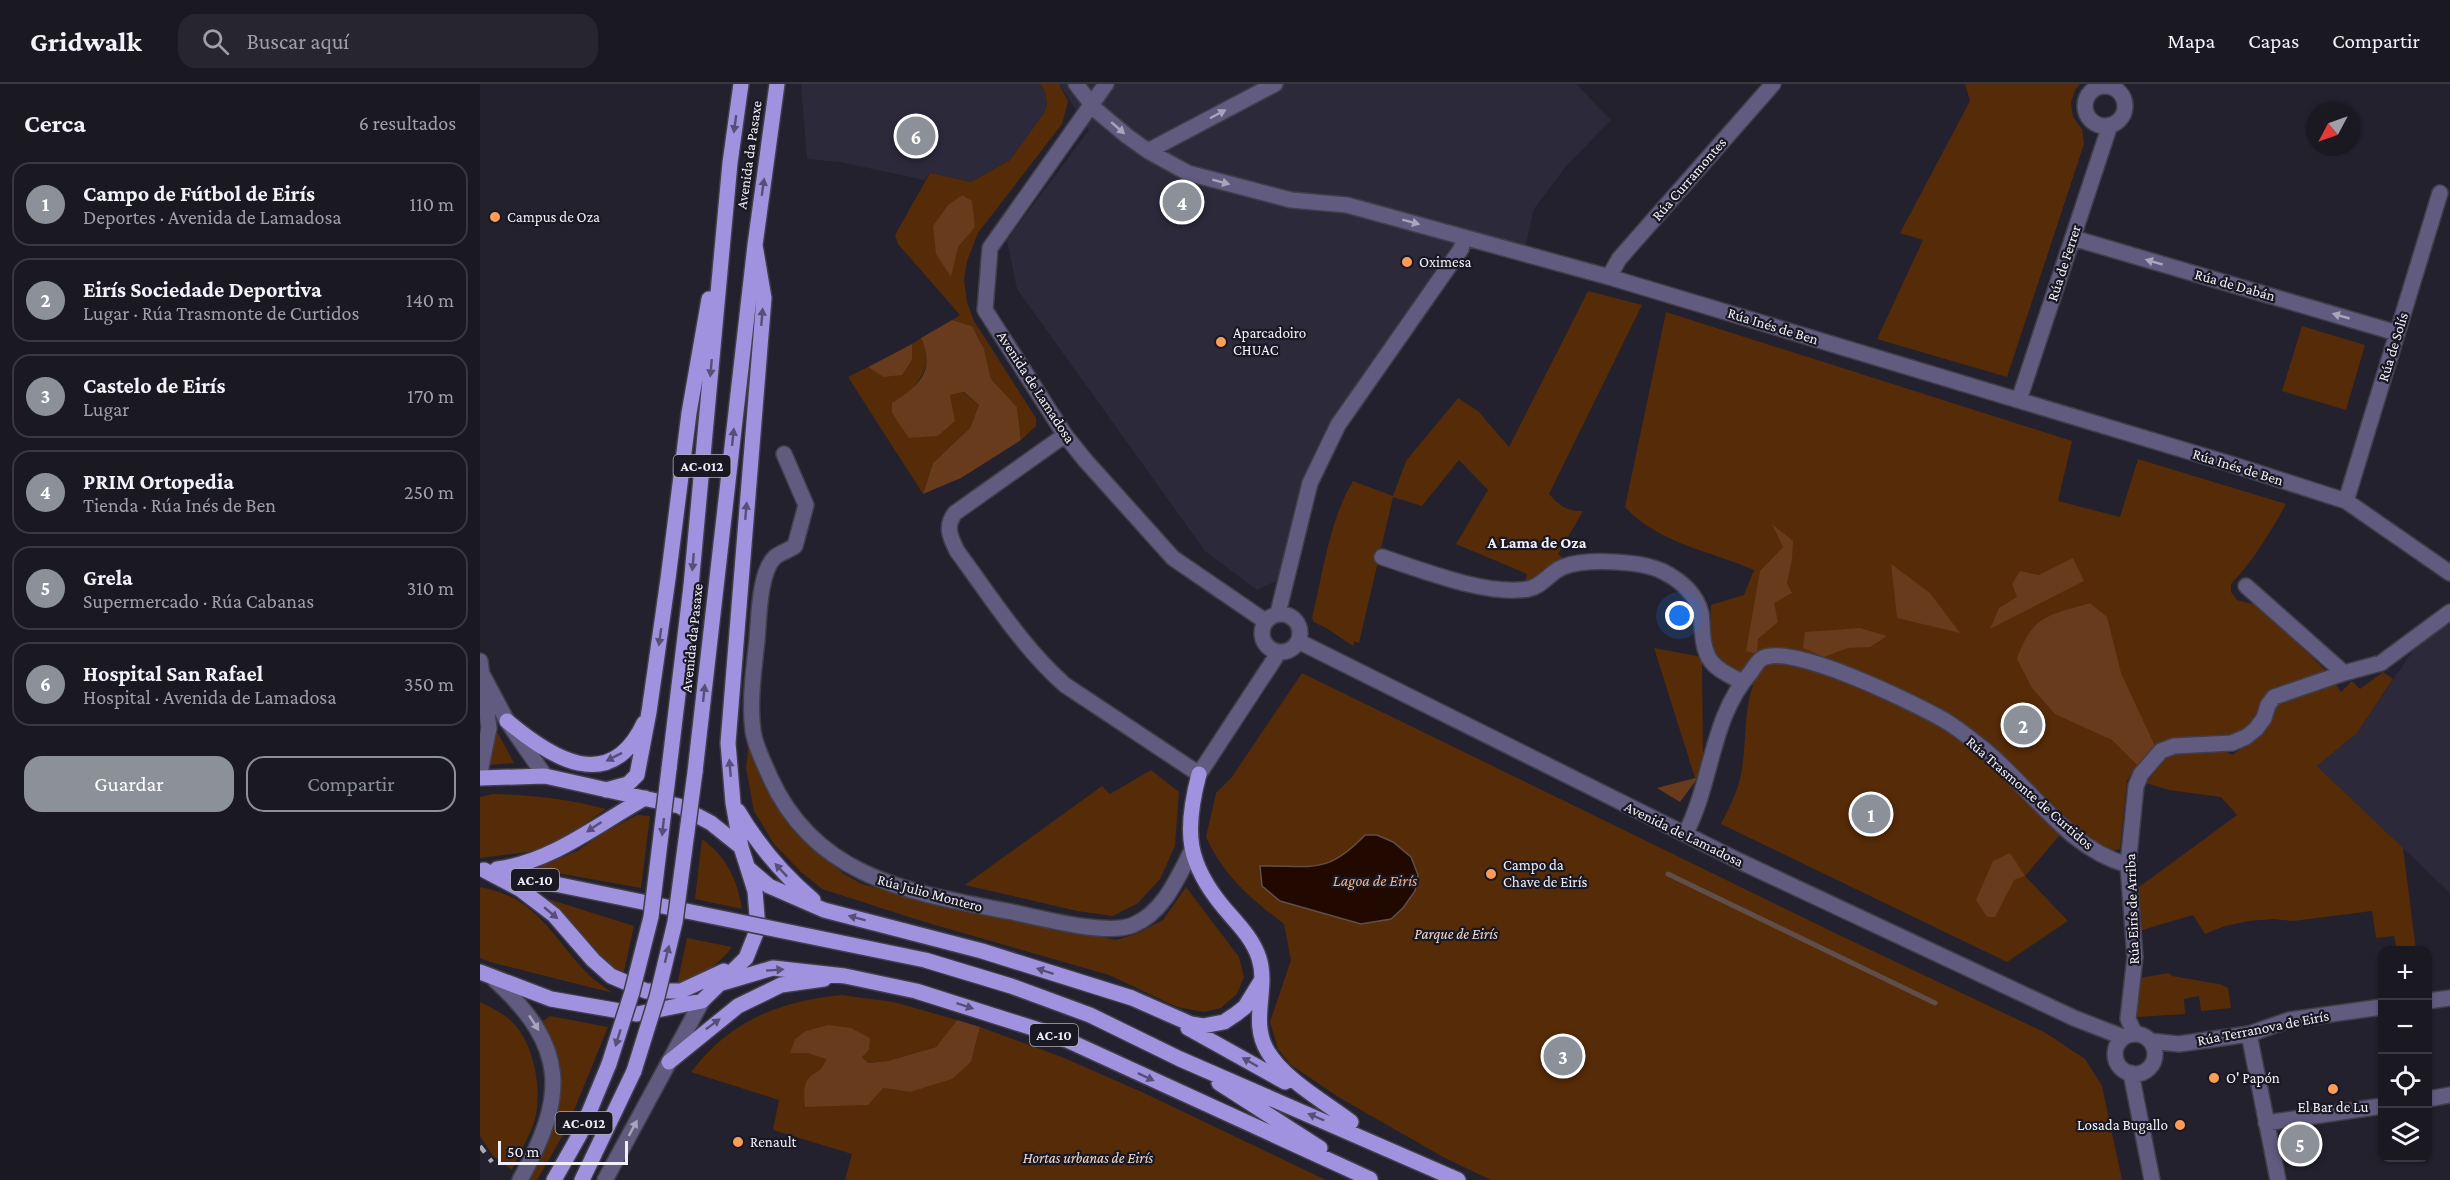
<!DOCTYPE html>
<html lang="es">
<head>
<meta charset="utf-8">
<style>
	body { margin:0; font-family:"Crimson Pro",serif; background:#27262f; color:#f1f3f6 }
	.controls { position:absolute; right:18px; bottom:18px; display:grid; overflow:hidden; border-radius:12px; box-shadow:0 2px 4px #0004 }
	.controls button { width:54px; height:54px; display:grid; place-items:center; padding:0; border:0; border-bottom:2px solid #383840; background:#1a1922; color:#f1f3f6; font:30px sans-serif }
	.compass { position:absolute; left:1826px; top:18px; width:54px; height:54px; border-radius:50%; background:#1a1922; box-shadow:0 2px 4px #0004; rotate:229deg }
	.scale { position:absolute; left:18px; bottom:15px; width:130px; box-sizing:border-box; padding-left:6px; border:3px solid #f1f0f8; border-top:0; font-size:16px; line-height:21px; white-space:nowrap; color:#f1f0f8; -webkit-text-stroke:4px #1a1823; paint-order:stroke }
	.you { position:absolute; left:1200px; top:532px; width:21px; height:21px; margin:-15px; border:4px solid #fff; border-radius:50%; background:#1a73e8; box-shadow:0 0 0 9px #1a73e833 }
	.badge { display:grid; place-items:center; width:39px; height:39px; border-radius:50%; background:#8c9099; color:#fff; font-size:20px; font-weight:700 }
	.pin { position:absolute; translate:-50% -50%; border:3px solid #fff; box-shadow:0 2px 6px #0006 }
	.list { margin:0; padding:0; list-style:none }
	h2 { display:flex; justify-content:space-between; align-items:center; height:78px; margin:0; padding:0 24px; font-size:26px }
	h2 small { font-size:20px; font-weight:400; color:#9fa0a5 }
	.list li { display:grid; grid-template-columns:39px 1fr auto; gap:18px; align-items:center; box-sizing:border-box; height:84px; margin:0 12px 12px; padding:0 12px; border:2px solid #383840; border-radius:18px }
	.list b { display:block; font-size:22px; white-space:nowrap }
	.list p { margin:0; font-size:20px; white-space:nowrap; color:#9fa0a5 }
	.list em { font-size:20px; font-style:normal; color:#9fa0a5 }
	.actions { display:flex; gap:12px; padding:18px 24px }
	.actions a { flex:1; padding:14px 0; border:2px solid #8c9099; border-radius:18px; text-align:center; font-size:21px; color:#8c9099 }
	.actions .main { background:#8c9099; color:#fff }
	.icon { flex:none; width:33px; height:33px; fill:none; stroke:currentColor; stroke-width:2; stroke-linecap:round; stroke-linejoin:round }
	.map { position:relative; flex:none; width:1970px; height:1096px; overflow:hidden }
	header { display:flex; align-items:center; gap:36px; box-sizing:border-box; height:84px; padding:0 30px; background:#1a1922; border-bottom:2px solid #383840 }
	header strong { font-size:28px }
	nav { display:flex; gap:33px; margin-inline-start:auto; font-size:21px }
	.search { width:420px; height:54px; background:#27262f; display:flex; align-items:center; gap:15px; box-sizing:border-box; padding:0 21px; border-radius:18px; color:#9fa0a5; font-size:22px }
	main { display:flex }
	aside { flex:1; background:#1a1922 }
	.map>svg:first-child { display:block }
	.built { fill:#2c293b }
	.green { fill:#562b08 }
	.forest { fill:#673b1b }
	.water { fill:#220900; stroke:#604e4a; stroke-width:1.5 }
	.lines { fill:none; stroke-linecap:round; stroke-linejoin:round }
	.stream { stroke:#604e4a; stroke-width:5 }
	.street-casing { stroke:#403e49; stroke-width:18 }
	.primary-casing { stroke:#403e49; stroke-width:18 }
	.street { stroke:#615b80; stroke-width:15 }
	.primary { stroke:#a092de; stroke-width:15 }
	.rail { stroke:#abaab3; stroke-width:4.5; stroke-dasharray:8 8; stroke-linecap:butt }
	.primary-bridge-casing { stroke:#403e49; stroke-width:18; stroke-linecap:butt }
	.primary-bridge { stroke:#a092de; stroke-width:15 }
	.oneway { fill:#a9a6bc }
	.oneway2 { fill:#564f77 }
	.poi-dot { fill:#fd9c57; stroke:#1a1823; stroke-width:2 }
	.labels { text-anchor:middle; stroke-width:4.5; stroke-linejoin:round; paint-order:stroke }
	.shield { fill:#1a1823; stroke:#b0afb8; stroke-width:1.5 }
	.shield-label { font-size:14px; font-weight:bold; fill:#f1f0f8 }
	.street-label { font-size:15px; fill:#f1f0f8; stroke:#1a1823 }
	.poi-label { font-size:15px; fill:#f1f0f8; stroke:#1a1823; text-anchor:start }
	.park-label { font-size:15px; font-style:italic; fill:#f0d9cb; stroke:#1a1823 }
	.neighbourhood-label { font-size:16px; font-weight:bold; fill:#f1f0f8; stroke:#1a1823 }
	.water-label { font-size:16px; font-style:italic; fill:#f2b187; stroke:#1a1823 }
</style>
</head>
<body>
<header>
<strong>Gridwalk</strong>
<div class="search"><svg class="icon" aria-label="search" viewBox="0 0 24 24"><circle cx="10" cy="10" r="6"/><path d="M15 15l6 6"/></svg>Buscar aquí</div>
<nav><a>Mapa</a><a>Capas</a><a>Compartir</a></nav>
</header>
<main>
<aside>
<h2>Cerca<small>6 resultados</small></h2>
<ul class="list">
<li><span class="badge">1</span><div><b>Campo de Fútbol de Eirís</b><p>Deportes · Avenida de Lamadosa</p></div><em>110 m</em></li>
<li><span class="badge">2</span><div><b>Eirís Sociedade Deportiva</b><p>Lugar · Rúa Trasmonte de Curtidos</p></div><em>140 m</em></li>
<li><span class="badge">3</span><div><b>Castelo de Eirís</b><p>Lugar</p></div><em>170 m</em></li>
<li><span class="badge">4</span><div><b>PRIM Ortopedia</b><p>Tienda · Rúa Inés de Ben</p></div><em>250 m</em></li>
<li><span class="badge">5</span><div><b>Grela</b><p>Supermercado · Rúa Cabanas</p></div><em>310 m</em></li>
<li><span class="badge">6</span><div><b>Hospital San Rafael</b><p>Hospital · Avenida de Lamadosa</p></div><em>350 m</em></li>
</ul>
<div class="actions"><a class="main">Guardar</a><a>Compartir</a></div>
</aside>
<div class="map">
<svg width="1970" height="1096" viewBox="0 0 1970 1096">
	<rect width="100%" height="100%" fill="#23212d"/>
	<!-- built -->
	<path class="built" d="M321,0H560L565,8L567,20L564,29L530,76L491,98L450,89L444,96L360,78L327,75Z
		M579,0H1096L1131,36L1087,81L1054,125L1044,169L984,153L965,175L882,291L852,339L823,399L798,496L777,506L725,467L537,205L527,156L609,46Z
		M1970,539V809L1837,682L1877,649L1938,559Z"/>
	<!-- green -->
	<path class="green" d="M560,0H579L588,17L582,40L498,149L487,177L484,196L487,218L494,237L556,334V342L541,356L537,323L511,295L504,265L492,242L472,236L480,231L418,160L415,151L450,89L491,98L530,76L564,29L567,20L565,8Z
		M1485,0H1600L1595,6L1591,19L1593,33L1602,45L1604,60L1527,293L1397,255L1443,156L1420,149L1490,17Z
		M1108,207L1162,221L1069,410C1079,421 1087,428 1103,427L1078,470L1084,475L1045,502L1047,490L976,460L1008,406L979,376L942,422L913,413L879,559L874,557L873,562L848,545L834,538L832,534C843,489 849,437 873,397L913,412L926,377L978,314L998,327L1029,363Z
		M1186,228L1592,357L1578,417L1640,433L1658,375L1806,420C1790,449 1774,476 1751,500V508L1757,516L1780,522L1847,588L1823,598L1802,601L1788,610L1771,641L1758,650L1724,654L1694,655L1675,662L1657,681L1647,697L1640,765L1629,768L1590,739L1545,792L1588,837L1527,878L1241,740C1247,728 1254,715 1258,702C1268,670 1262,632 1273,601L1238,574L1229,555L1231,521L1264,511L1274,486C1232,468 1176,458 1145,423Z
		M1822,242L1885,261L1866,326L1802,307Z
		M441,254C451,277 447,285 433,305L470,311L483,308L499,321L490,344L453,379L443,410L368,293L388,283L403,293L432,276V260Z
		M1174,564L1222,573L1223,672L1217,695L1215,694Z
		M1903,588L1913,595L1877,649L1837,682L1923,764L1936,866H1917L1914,852L1896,854L1892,827L1813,837L1793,835L1769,837L1745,842L1725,850L1713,831L1659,847L1655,806L1757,731L1741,713L1689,706L1666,699L1688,671L1693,669L1744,667L1753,671C1760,664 1770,660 1778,654C1784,648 1786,640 1793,634L1792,629L1801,617L1836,607L1854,598L1861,608L1872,597L1880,605Z
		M822,589L1355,849L1566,949L1605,975L1622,1002L1642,1096H1011L963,1073L860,1014L811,981L798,965L790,938L811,876L804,840C770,814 744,792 726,753L736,709L752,693Z
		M18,649L34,679L9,681L14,651Z
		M269,659L282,698L333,764L364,790L382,800L452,819L636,856L656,850L683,836L706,803L759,873L764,893L757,910L741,924L724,928L697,923L629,891L448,839L342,805L320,787L294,760L274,727L266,684Z
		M671,686L699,708L695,762L680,795L658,819L633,832L597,827L485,801L622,702L630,710Z
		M13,710C52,711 88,715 126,725L82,756L56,767L0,774V713Z
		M157,731L170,732L161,804L55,785L97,767L123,749Z
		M222,755C247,773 257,795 262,825L215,815Z
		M0,803C60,814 72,855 110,892C117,898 125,904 133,909L10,878L0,874Z
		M65,814L154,842L143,892L129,883Z
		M207,854L252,863C238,883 218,891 197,901Z
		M1689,889L1692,892L1739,900L1748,904L1751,924L1721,927L1719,912L1704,915L1705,930L1657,933L1660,894Z
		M361,911L414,918L477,936L456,963L408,977L388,979L382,973L389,966L310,968L327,969L346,974L344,982L403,1004L430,1008L491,978L500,943L582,973L664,1009L846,1096H365L372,1070L293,1046L299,1016L211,988C251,936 298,918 361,911Z
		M0,918C12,924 26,930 35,941C55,964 62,1006 55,1035C50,1052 39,1069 32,1086L13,1072L0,1052Z
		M70,932L128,943L86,1046L57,1096H49C80,1030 92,1008 63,937Z"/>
	<!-- forest -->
	<path class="forest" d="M482,111L492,117L495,143L478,163L471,193L456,170L453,142L468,121Z
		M472,236L492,242L504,265L511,295L537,323L541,356L481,394L443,410L453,379L490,344L499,321L484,308L470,311L475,337L458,352L429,354L412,329V319C439,302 456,287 441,254Z
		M432,260V276L422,291L403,293L388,283Z
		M1292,440L1313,457L1312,475L1307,499L1312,509L1294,519L1298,538L1278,555L1277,570L1266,567L1280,487L1303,463Z
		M1593,474L1604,497L1510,545L1519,524L1537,513L1532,500L1540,487L1559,491Z
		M1411,480L1450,509L1480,549L1417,534Z
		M1610,519L1627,533L1641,589L1675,662L1657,681L1632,656L1575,630L1552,604L1537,575C1552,531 1569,531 1610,519Z
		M1380,544L1407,552L1390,563L1368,564L1344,573L1323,564L1325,548Z
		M1215,694L1217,695L1200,718L1177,704Z
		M1530,769L1545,792L1534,796L1515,833H1507L1496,816L1513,777Z
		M477,936L500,943L491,978L472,995L430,1008L403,1004L388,1021L325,1023C320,981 339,998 346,975L327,969H310L315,955L326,947L348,941L371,944L390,954L389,966L382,973L388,979L408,977L456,963Z"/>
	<!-- water -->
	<path class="water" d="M885,751H897L913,758L931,773L938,791L935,807L923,824L911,835L881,840L800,817L782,802L780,782C831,781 846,792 885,751Z"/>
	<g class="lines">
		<!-- stream -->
		<path class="stream" d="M1188,790L1455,919"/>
		<defs>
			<path id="street" d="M596,0L616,26L647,52L668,67L708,89L811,116L867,121L1129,193L1754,381L1866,417L1970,489
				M626,0L510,164L505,226L585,351L605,376L693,474L785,537
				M1605 22a20 20 0 1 1 40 0a20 20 0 1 1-40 0Z
				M668,67L795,0
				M1593,154L1917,249
				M1129,193L1139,175L1293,0
				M1539,316L1630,41
				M585,351L475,429C465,442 470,453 477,467C511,513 542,563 585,601L719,690L799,568
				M304,370L326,421L315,462C309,466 300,469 295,473C279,488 279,534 277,556C274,585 269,617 273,647C275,662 284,679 290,693C336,796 434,809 532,828C561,834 627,852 653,841C683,829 697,795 711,768
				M1866,417L1960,109
				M902,473C942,486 1006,512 1048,505C1063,502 1070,488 1083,483C1105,474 1161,477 1182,487C1200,496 1216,509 1221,529C1223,543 1221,557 1227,570C1232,584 1249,591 1262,598
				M1766,502L1864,589
				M798,529L830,399L858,341L981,165L984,153
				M782 549a19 19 0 1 1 38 0a19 19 0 1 1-38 0Z
				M818,557L1255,775L1594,934L1643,953
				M0,577L9,644L0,688
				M3,592L27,637L65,692
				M1205,750C1233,698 1230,634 1271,588C1274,584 1278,576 1283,574C1312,559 1434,619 1464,636C1478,644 1492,656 1505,666C1551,704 1588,765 1648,781
				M15,896C88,963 87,1012 40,1096
				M1948,917L1970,914
				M1655,950L1648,935L1655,873L1648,781L1656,702L1661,690L1681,667L1694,662L1752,659L1766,653L1776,645L1784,634L1788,621L1794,613L1864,589L1901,579L1970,528
				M1769,950L1798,1096
				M1635 970a20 20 0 1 1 40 0a20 20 0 1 1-40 0Z
				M1670,957L1699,960L1769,950L1809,936L1902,923
				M1651,989L1672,1096
				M1948,1015L1970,1011
				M1786,1039L1902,1022
				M125,1096L222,917"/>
			<path id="primary" d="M27,637C71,674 130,712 164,639
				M189,685L211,502L250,79L261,0
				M215,688L275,161L297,0
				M719,690C704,747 706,779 745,825C758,840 773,855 779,874C789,905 769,938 788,968C805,996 845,1018 871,1038
				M0,694L65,692L199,722L231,739L261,763
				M126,706L148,700L157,691L169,628L188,495L209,329L229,215
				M258,727C278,761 302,790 333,816
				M17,785C72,778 118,740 165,714
				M269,785L289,802L344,826L502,867L652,914L711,940L723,942L744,938L756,930L765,923L781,897
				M4,786L40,805L74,831L113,876L131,892L166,907H201L244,887
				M21,789L221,830
				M445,876L531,902L610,931L700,975L978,1096
				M0,888L71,915L157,930L222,917L266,874L278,844L275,807L261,763L253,719L248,659L284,214L275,161
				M242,899L293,884L365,892L436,907L578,952L890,1095
				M708,944L805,998
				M189,978L258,922L301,901L344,895
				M739,999L840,1064
				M74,1096L100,1050L129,980
				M102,1096L154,987"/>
		</defs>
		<!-- street casing -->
		<use href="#street" class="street-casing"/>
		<!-- primary casing -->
		<use href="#primary" class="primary-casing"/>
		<!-- street -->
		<use href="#street" class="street"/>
		<!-- primary -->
		<use href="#primary" class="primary"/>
		<!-- rail -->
		<path class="rail" d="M0,1062L12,1078"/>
		<defs>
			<path id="primary-bridge" d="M221,830L445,876
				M129,980L152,908L171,833L189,685
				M154,987L177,913L195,838L215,688"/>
		</defs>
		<!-- primary-bridge casing -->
		<use href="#primary-bridge" class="primary-bridge-casing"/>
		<!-- primary-bridge -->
		<use href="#primary-bridge" class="primary-bridge"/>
	</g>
	<!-- one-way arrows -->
	<defs><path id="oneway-solid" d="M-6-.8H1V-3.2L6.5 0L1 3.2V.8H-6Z" transform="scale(1.5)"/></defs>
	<g class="oneway">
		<use href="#oneway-solid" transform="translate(738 30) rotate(-28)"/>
		<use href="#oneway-solid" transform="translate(638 44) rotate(41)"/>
		<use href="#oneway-solid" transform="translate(741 98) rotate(15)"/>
		<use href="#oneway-solid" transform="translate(931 138) rotate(15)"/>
		<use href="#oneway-solid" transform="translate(1674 178) rotate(-164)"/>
		<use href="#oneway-solid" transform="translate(1861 232) rotate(-164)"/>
		<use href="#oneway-solid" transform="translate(54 939) rotate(57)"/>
		<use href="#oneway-solid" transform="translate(153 1044) rotate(-62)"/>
	</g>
	<g class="oneway2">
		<use href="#oneway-solid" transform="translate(255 40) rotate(98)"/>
		<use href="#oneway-solid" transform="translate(283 103) rotate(-82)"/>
		<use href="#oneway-solid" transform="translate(282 233) rotate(-85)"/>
		<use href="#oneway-solid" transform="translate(231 284) rotate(95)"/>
		<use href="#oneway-solid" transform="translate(253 353) rotate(-84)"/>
		<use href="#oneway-solid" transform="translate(266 427) rotate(-85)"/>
		<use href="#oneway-solid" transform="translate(213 478) rotate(95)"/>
		<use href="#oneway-solid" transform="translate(180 553) rotate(98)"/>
		<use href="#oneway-solid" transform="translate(224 609) rotate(-84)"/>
		<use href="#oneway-solid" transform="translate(134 673) rotate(153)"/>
		<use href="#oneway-solid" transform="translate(250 684) rotate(-95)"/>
		<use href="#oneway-solid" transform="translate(114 743) rotate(146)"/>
		<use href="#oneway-solid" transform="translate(183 743) rotate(96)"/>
		<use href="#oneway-solid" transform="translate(301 786) rotate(-133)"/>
		<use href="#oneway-solid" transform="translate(71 829) rotate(40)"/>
		<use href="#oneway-solid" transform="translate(377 834) rotate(-165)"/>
		<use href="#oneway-solid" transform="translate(187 870) rotate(-76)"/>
		<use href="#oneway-solid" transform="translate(295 886) rotate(-4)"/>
		<use href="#oneway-solid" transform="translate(565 887) rotate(-162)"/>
		<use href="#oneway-solid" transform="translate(485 922) rotate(18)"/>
		<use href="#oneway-solid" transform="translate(233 940) rotate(-37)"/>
		<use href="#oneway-solid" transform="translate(138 954) rotate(107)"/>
		<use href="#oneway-solid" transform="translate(770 978) rotate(-150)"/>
		<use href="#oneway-solid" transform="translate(666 993) rotate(25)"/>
		<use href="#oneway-solid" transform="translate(836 1033) rotate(-157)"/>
	</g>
	<!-- markers -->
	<g class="poi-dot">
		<circle cx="15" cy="133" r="6"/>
		<circle cx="927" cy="178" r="6"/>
		<circle cx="741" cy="258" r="6"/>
		<circle cx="1011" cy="790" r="6"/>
		<circle cx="1734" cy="994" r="6"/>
		<circle cx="1853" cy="1005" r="6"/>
		<circle cx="1700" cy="1041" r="6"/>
		<circle cx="258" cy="1058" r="6"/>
	</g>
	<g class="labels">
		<!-- shield labels -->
		<g class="shield">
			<rect x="193.5" y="371" width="57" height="22" rx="4.5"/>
			<rect x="31" y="785" width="48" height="22" rx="4.5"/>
			<rect x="550" y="940" width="48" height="22" rx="4.5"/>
			<rect x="75.5" y="1028" width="57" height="22" rx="4.5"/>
		</g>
		<g class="shield-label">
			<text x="222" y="387">AC-012</text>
			<text x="55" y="801">AC-10</text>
			<text x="574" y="956">AC-10</text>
			<text x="104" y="1044">AC-012</text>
		</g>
		<!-- street labels -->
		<g class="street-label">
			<text transform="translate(269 71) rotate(-82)" y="5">Avenida da Pasaxe</text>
			<text transform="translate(1209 95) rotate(-49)" y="5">Rúa Curramontes</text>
			<text transform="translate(1584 179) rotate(-72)" y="5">Rúa de Ferrer</text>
			<text transform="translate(1755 201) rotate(16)" y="5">Rúa de Dabán</text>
			<text transform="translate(1293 242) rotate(17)" y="5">Rúa Inés de Ben</text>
			<text transform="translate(1913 263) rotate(-73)" y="5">Rúa de Solís</text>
			<text transform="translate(556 303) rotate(57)" y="5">Avenida de Lamadosa</text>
			<text transform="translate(1758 383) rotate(17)" y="5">Rúa Inés de Ben</text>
			<text transform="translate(212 554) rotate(-84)" y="5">Avenida da Pasaxe</text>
			<text transform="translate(1550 709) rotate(41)" y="5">Rúa Trasmonte de Curtidos</text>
			<text transform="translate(1204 750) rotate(26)" y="5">Avenida de Lamadosa</text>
			<text transform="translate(450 809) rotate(15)" y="5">Rúa Julio Montero</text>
			<text transform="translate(1652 825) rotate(-92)" y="5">Rúa Eirís de Arriba</text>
			<text transform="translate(1783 944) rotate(-11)" y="5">Rúa Terranova de Eirís</text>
		</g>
		<!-- poi labels -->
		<g class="poi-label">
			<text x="27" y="138">Campus de Oza</text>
			<text x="939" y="183">Oximesa</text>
			<text x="753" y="254">Aparcadoiro<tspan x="753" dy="17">CHUAC</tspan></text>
			<text x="1023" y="786">Campo da<tspan x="1023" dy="17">Chave de Eirís</tspan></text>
			<text x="1746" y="999">O' Papón</text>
			<text x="1853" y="1028" text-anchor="middle">El Bar de Lu</text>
			<text x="1688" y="1046" text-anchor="end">Losada Bugallo</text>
			<text x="270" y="1063">Renault</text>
		</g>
		<!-- park labels -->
		<g class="park-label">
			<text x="976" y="855">Parque de Eirís</text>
			<text x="608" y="1079">Hortas urbanas de Eirís</text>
		</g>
		<!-- neighbourhood labels -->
		<g class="neighbourhood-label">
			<text x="1057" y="464">A Lama de Oza</text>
		</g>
		<!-- water labels -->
		<g class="water-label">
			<text x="895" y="802">Lagoa de Eirís</text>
		</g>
	</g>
</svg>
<div class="controls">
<button>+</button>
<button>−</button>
<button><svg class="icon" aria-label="locate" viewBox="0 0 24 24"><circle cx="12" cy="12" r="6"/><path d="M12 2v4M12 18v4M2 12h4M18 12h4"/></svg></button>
<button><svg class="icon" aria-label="layers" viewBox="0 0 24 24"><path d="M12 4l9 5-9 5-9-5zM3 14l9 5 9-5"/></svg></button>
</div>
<svg class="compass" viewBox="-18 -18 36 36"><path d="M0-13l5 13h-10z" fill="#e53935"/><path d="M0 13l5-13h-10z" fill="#9fa0a5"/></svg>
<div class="scale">50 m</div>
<div class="you"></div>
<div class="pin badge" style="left:1391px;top:730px">1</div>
<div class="pin badge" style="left:1543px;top:641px">2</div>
<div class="pin badge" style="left:1083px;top:972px">3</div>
<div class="pin badge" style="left:702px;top:118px">4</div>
<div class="pin badge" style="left:1820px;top:1060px">5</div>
<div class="pin badge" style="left:436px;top:52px">6</div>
</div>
</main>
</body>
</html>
